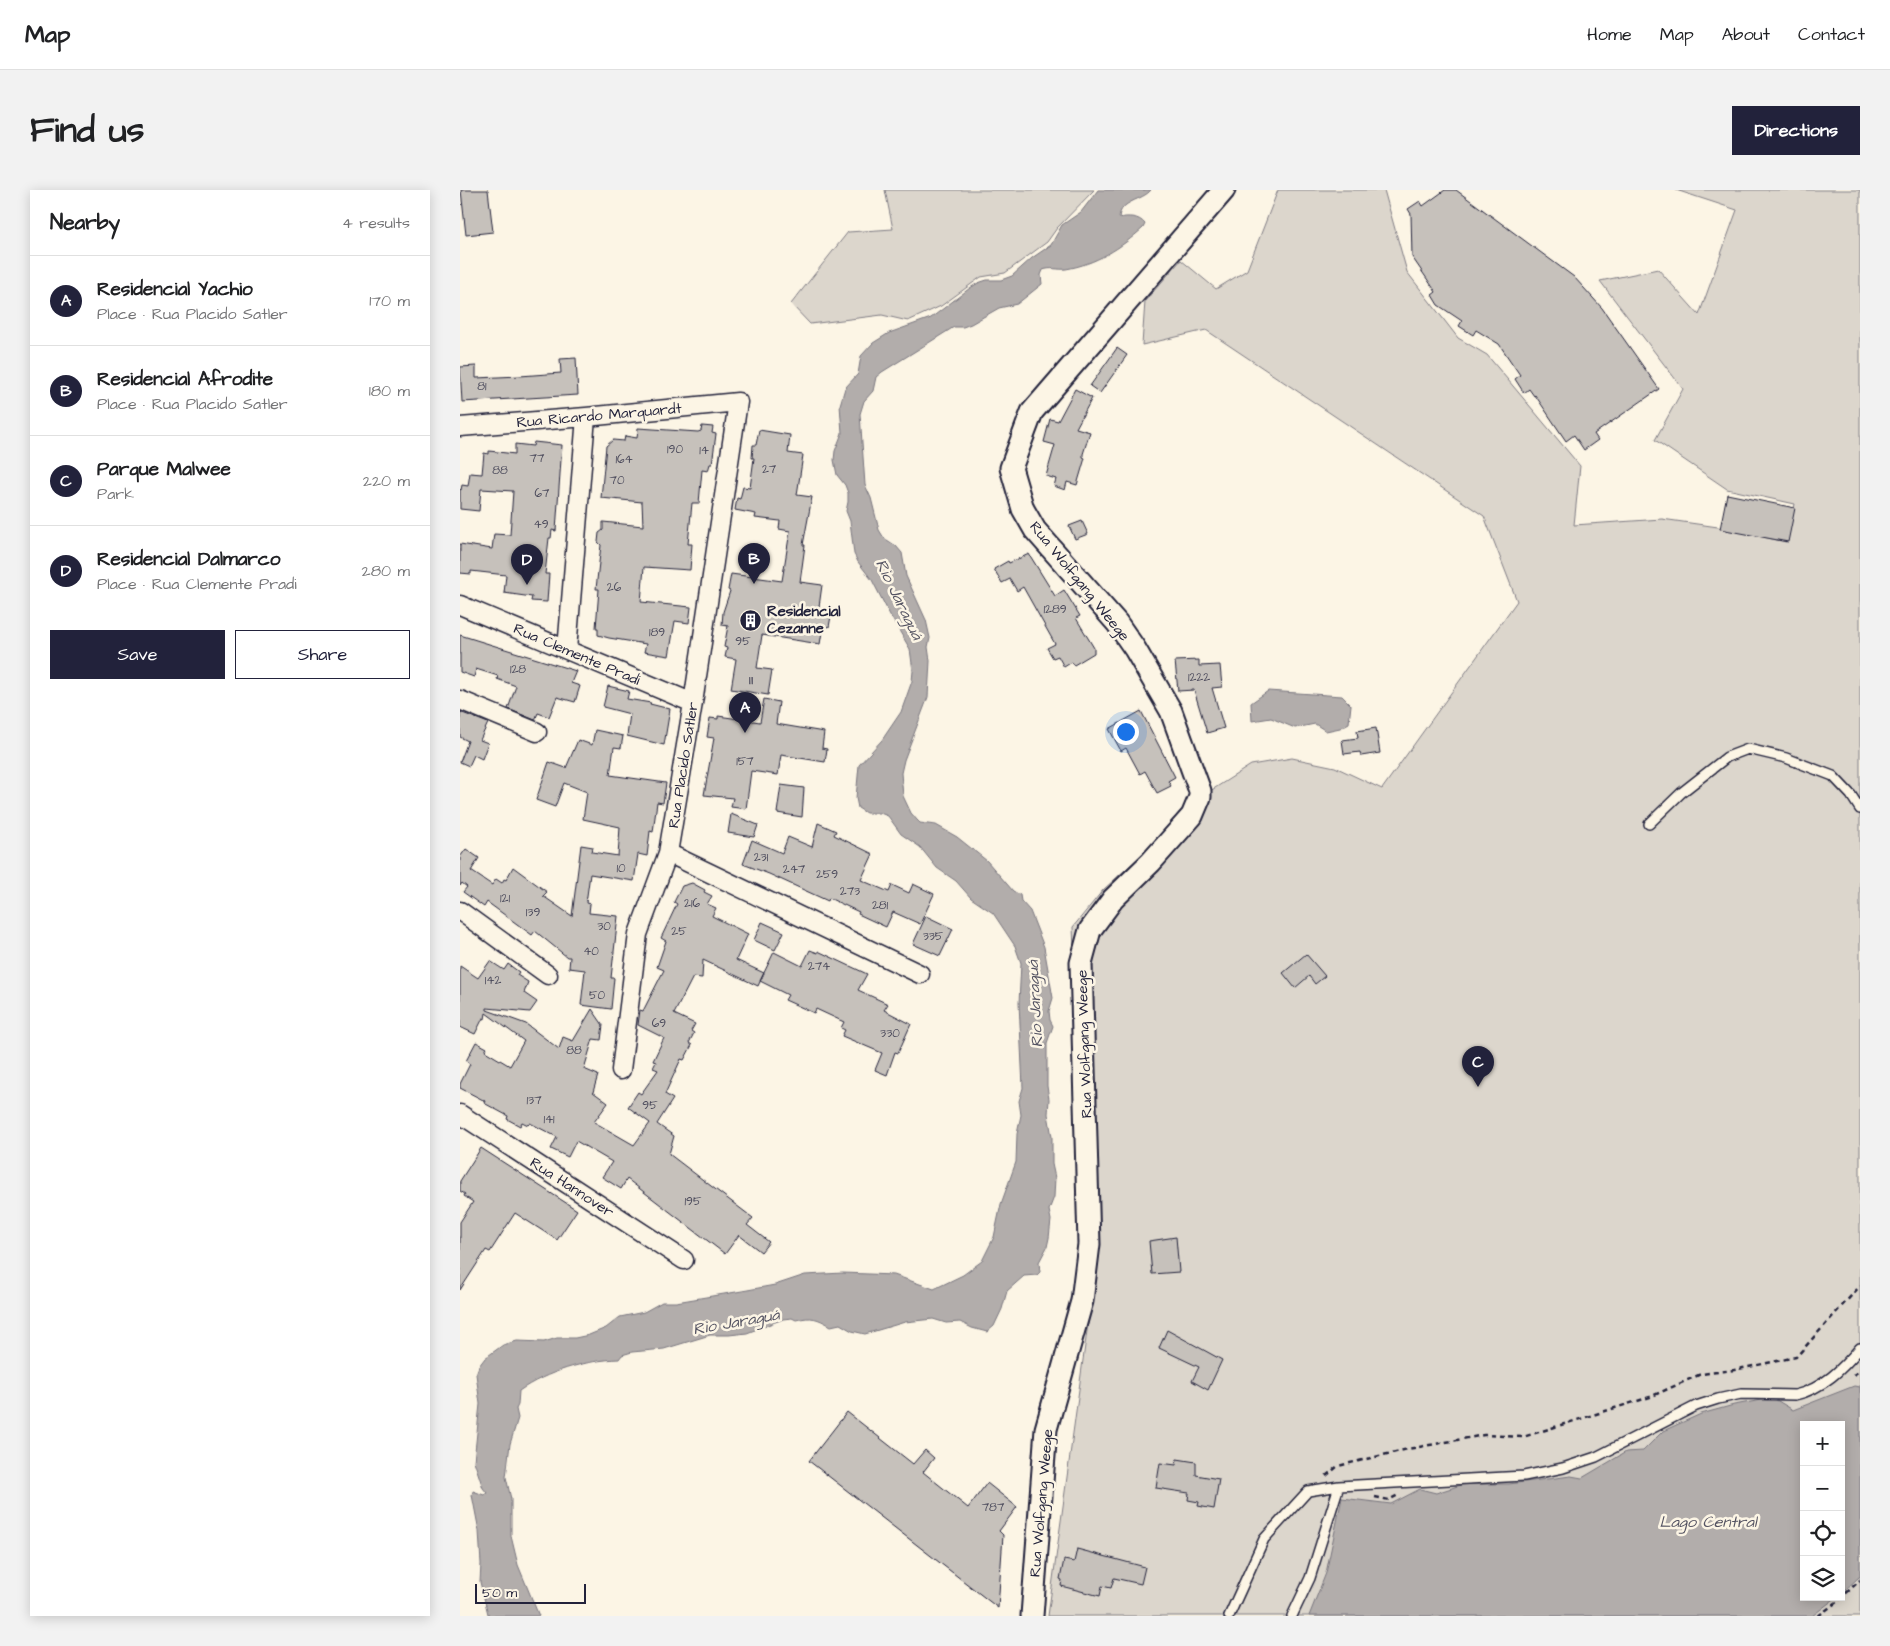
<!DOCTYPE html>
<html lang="en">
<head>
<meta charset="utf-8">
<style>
	body { margin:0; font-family:"Architects Daughter",sans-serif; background:#f2f2f2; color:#202124 }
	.controls { position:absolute; right:15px; bottom:15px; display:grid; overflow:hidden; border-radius:0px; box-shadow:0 2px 12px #0003 }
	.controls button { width:45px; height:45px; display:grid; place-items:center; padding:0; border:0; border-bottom:1px solid #e0e0e0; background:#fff; color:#202124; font:25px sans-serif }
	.scale { position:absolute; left:15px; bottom:12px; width:111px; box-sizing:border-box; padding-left:5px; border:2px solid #22223b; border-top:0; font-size:14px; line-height:18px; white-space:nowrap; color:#22223b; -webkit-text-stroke:4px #fcf5e5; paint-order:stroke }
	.you { position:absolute; left:665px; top:541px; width:18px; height:18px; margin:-12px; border:4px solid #fff; border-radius:50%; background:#1a73e8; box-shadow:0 0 0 8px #1a73e833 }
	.badge { display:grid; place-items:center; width:32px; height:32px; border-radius:50%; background:#22223b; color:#fff; font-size:16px; font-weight:700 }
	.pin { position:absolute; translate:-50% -41px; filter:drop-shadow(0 1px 2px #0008) }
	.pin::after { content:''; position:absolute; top:26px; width:18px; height:15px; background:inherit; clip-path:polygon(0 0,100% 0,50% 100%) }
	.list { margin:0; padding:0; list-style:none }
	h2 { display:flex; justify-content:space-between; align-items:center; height:65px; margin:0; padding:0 20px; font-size:21px }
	h2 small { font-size:16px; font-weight:400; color:#757577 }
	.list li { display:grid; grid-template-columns:32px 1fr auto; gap:15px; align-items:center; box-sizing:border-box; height:90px; padding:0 20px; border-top:1px solid #e0e0e0 }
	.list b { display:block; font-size:19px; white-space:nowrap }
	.list p { margin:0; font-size:16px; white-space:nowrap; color:#757577 }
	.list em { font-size:16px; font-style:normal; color:#757577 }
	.actions { display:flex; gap:10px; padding:15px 20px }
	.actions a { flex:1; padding:11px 0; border:1px solid #22223b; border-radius:0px; text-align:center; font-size:18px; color:#22223b }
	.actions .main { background:#22223b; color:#fff }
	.icon { flex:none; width:28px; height:28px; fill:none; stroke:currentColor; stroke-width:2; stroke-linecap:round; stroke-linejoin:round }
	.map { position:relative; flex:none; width:1400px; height:1426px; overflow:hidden; border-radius:0px }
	header { display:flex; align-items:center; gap:30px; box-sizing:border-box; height:70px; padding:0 25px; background:#fff; border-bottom:1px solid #e0e0e0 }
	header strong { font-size:24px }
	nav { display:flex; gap:28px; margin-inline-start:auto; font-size:18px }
	.intro { display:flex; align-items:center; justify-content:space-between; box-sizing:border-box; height:120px; padding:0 30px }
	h1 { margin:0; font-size:35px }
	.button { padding:12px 22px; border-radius:0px; background:#22223b; color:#fff; font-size:18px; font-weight:700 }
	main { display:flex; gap:30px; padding:0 30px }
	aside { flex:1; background:#fff; border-radius:0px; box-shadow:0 2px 12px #0003 }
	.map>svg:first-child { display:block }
	.green { fill:#dcd6cc; stroke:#7f7c84; fill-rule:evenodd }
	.water { fill:#b2adab; stroke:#78757e }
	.building { fill:#c6c1bb; stroke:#22223b }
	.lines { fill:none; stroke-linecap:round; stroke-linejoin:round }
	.service-casing { stroke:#22223b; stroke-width:12 }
	.minor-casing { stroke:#22223b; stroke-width:21 }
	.tertiary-casing { stroke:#22223b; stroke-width:25 }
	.path { stroke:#22223b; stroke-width:2.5; stroke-dasharray:5 4; stroke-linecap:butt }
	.service { stroke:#fcf5e5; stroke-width:9 }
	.minor { stroke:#fcf5e5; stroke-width:18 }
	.tertiary { stroke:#fcf5e5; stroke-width:21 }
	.labels { text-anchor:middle; stroke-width:5; stroke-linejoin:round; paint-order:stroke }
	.number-label { font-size:12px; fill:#4b4a5b }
	.street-label { font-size:15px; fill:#22223b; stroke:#fcf5e5 }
	.poi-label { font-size:15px; font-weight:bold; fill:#22223b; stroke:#fcf5e5; text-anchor:start }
	.water-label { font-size:16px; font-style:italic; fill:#545362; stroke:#fcf5e5 }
</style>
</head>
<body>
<header>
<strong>Map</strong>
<nav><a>Home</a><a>Map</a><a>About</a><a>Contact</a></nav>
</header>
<div class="intro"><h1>Find us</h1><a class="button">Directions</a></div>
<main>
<aside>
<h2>Nearby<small>4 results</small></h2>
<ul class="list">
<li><span class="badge">A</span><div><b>Residencial Yachio</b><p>Place · Rua Placido Satler</p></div><em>170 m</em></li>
<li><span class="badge">B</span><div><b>Residencial Afrodite</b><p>Place · Rua Placido Satler</p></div><em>180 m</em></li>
<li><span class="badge">C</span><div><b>Parque Malwee</b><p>Park</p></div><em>220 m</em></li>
<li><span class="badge">D</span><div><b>Residencial Dalmarco</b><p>Place · Rua Clemente Pradi</p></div><em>280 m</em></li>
</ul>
<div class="actions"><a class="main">Save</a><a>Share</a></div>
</aside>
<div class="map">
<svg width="1400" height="1426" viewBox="0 0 1400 1426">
	<rect width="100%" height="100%" fill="#fcf5e5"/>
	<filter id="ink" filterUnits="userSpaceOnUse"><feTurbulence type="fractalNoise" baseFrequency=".02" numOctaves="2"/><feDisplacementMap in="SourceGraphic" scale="10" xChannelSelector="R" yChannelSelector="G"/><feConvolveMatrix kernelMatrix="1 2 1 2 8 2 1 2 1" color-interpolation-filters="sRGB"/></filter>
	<g filter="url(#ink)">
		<!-- green -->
		<path class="green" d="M425,0H634L597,38L587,52L545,83L521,87L481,116L448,131L422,125L350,134L331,114L388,42L433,39Z
			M818,0H924L947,82L998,148L1027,165L1120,276L1114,335L1202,329L1258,337L1326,352L1335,314L1267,299L1195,250L1223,199L1140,91L1198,79L1239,125L1277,20L1216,0H1400V1426H588L630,1119L613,737L643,700L688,659L722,619L791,575L832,568L875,577L922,599L1057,411L1024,326L746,140L682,155L685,111L721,70L756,99L787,80ZM1344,1235H1381V1407H1344Z"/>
		<!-- water -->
		<path class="water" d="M638,0H691C682,11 660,10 659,28C668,26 679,26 685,34L683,38C661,58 636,74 606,79C598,80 591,77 583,80L581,85L582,94L557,114L539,118L511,134L503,137H494L422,182L416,187L413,201L404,211L400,224L405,295L411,308L419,340L424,348L436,356L442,363L446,386L466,430L470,448L468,457L470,471L468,507L444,570L441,583L443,606L451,623L457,630L460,633L476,635L497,647L527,671L553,701L560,705L561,711L570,721L584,757L593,808L589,821L590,830L593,836L587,853V896L589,909L588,924L592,947V974L595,988L594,1007L589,1020L591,1030L589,1048L587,1057L579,1072L580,1082L577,1085L564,1086L547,1101L542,1119L534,1136L527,1142L512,1138L500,1132L486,1133L473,1129L445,1132L405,1144L392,1141L380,1134L371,1136C357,1128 352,1126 336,1130L332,1128L323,1129L287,1143L269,1145H250L204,1159L172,1162L162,1165L159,1169C126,1170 86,1182 59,1201L58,1215L56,1219L58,1228L50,1254L46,1287L51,1309V1346L58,1375L79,1426H30L28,1424L20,1392L21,1374L19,1341L12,1305L13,1301L24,1305L27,1303L23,1298L14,1271L20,1214L16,1184L19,1176L25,1168L43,1155L57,1151L84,1152L97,1148H115L129,1145L146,1138L160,1127L184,1122L202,1112H216L282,1101L315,1095L345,1085L383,1083L434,1085L474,1099L503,1085L522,1071L534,1047L541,1014L556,972L557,944L561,925L559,911L563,898L559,813L561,773L555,756L533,723L511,708L496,691L477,678L460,657L441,644L428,626L420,623H406L398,618L396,608L399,575L422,550L441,522L452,491L453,481L450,459L430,425L412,390L398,372L394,364L390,331L386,321L388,312V303L385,295L377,285L374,270L375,261L382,243L380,215L385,198L398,184L401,166L413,153L429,143L471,128L510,98L518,93L527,90H541L552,86L572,68L591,55L602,35L621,22Z
			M808,501L882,506L891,515L889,533L880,538L866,541L855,534L835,538L811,528L792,531L791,513Z
			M1394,1196L1400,1197V1386L1381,1404V1235H1344V1407H1377L1352,1426H849L866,1383L882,1308L931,1314L960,1299L976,1303L1004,1294H1049L1111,1286L1122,1288L1166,1262L1183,1261L1203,1241L1241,1224L1274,1215L1313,1208L1333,1220Z"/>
		<!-- building -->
		<path class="building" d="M1,0H28L33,42L6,45Z
			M985,0H996L1114,87L1142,118L1199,199L1134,244L1138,250L1124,260L1114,245L1106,251L1075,205L1074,206L1069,199L1064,203L1055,189L1060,185L1039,154L1016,140L1013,145L999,136L1002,131L978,115L972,105L976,102L952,67L951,24L948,19L960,11L963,16Z
			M657,158L667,165L640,203L630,196Z
			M116,168L118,205L2,212L0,177L16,176V188L60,186L101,183L100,169Z
			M615,199L632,208L616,238L630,242L623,264V267L625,268L617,295L607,292L605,300L594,296L596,289L586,286L595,255L584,252L590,229L598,231Z
			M242,236L253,237L252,243L256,244L252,274H250L248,281L242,280L239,313H232L228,354H232L230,380L184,377L181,412L231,417L229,433L215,431L209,466L184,462L186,454L149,448L138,445V438H136L139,399H136L141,355L138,352L139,343L143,340V332L183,336L182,312L141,308L146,256L153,250L164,251L165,246L177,248L178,238L238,242L241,241Z
			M299,240L330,245L328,263L343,265L337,305L352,307L343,355H345L340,392L362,395L358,424L371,426L369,437L363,436L360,454L302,445L297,478L312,480L308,505L271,499L276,469L265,467L267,458L264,457L268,436L262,435L263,422L270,401L268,400L271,384L322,391L330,341L319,339L320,331L295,328L296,324L275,320L277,308L280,309L283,297L290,298L294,268H292L293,255H296Z
			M74,252L102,255L96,341L92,340L91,348H89L85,384H89L87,412L71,411L72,407L44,403L46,385L11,381V384L0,383V354L32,359L34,344L50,345L53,301L21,299L19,321L0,319V299L1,300L2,295L8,296L10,283L22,284L24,263L29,264V261L55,264V254L73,256Z
			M1267,304L1335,318L1328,352L1260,339Z
			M622,331L628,344L615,349L609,336Z
			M569,364L595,406L604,400L620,426L616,428L634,458V463L614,475L612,472L604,477L598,466L593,468L587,458L595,454L563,397L557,401L550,389L542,393L534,379L548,371L549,373Z
			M0,445L116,481L111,493L120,496L115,512L97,507L89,527L78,523L75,530L48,519L56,496L37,489L38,486L16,479L14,487L0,482Z
			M739,470V476L760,475L762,497L752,498L764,538L747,543L734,500L718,501L715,471Z
			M148,496L169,501L167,509L191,513L190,514L210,519L204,555L167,546L170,524L143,517Z
			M304,509L319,512L316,534L364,542L362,558L367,559L365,572L321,565L318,585L291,581L286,619L271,617L273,608L244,605L254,548L247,547L250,528L258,529V526L300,532Z
			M681,521L715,587L708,591L711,596L697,603L685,581L680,584L666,558L661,561L649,539Z
			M0,522L28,533L20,550L28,553L22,569L14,565L9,576L0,572L8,551L0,547Z
			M916,538L920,563L901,566L900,562L884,564L882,550L898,548L897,541Z
			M135,540L163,546L161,558L154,557L150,585L206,593L203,613L197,612L193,642L190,641L187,666L178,664L174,691L130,684L126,713L130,714L129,723L158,726L151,788H154L151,819L121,815L125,780L109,778L110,767H107L75,741L72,745L27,712L24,717L3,702L7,697L2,693L0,696V667L6,659L19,668L11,681L32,695L36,689L42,693L44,689L46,690L53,677L87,702L83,706L112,726L121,655L133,657L132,662L158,666L160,637L123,629L127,602L104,593L95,617L76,610L89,572L106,578L118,550L132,555Z
			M321,595L344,598L342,627L317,623Z
			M271,624L298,635L294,647L268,643Z
			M358,633L376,641L374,645L413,664L401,690L429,702L432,695L449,703L453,694L474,704L460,734L433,722L426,737L398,724L399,722L369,708L368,711L309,684L283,674L292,650L322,663L328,647L352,657Z
			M232,693L245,700L244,702L252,706L247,714L256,718L252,726L288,744L276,770L304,783L298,796L243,770L242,788L233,787L214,824L235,834L231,841L234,843L229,853L232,855L224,870L221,869L205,904L213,909L197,934L214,946L209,964L293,1028L287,1035L309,1052L301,1062L279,1045L265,1064L167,989L161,999L142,987L152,972L116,951L108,967L91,959L97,947L70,933L68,935L62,932L60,936L47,929L48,926L24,913L25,911L0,898V894L10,874L6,871L16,852L27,858L25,861L50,876L64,851L26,823L25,829L23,828L15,844L0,837V776L18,788L30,771L44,780L48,774L59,782L57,785L68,792L64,803L77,812L70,822L27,818V820L66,834L99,859L103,847L113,851L132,819L143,835L141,850L133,849L124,879L138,885L133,902L148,913L134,932L174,955L190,933L168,917L178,902L181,904L198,880L193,878L196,872L193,871L204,848L178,835L180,820L183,821L204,780L197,777L206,751L201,748L217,714L214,712L222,696Z
			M466,726L493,739L480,766L453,754Z
			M302,732L324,742L315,760L294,750Z
			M350,760L358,763V761L407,784L398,800L428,814L424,820L451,834L438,863L435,862L427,885L415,880L422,863L382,846L385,840L381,838L384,832L356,819L354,823L325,810L328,805L300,791L314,762L342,776Z
			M846,764L865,786L855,794L849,786L835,798L823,783Z
			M21,958L117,1020L97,1050L55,1023L30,1062L26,1060L0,1100V1032L13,1012L4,1006L5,1004L0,1001V991Z
			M716,1047L719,1082L692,1084L689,1051Z
			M707,1140L762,1170L748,1200L732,1191L739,1177L699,1158Z
			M387,1222L453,1274L465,1260L474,1268L463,1282L508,1318L527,1293L557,1317L539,1341L543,1345L538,1418L349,1271Z
			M717,1269L736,1272V1285L759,1289L754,1319L738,1316L739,1312L728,1310L729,1303L696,1298L700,1273L716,1275Z
			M617,1359L685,1377L681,1394L654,1388L651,1398L642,1396L640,1406L601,1396L602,1390L600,1389L604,1370L614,1372Z"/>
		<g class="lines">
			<defs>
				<path id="service" d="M1189,634L1221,603L1267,567L1288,559L1326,568L1373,586L1391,605L1400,619
					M769,1426L804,1349L848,1301L879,1296
					M832,1426L850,1388L879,1296L1064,1286L1103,1278L1136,1267L1236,1216L1258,1209L1281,1204L1335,1205C1363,1199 1383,1178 1400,1158"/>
				<path id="minor" d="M0,237L126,227L278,212L233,513L208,663L460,784
					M0,415L233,513
					M107,460L126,227
					M0,510L77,542
					M0,721L88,785
					M161,880L178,744L208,663
					M0,924L224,1070"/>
				<path id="tertiary" d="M572,1426L586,1239L622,1111L629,1054L621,773L630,740L653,709L691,672L732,626L740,607V601L711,521L675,459L657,433L575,340L563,319L551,278L572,222L764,0"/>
			</defs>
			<!-- service casing -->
			<use href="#service" class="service-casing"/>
			<!-- minor casing -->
			<use href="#minor" class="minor-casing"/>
			<!-- tertiary casing -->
			<use href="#tertiary" class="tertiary-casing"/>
			<!-- path -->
			<path class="path" d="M1393,1185L1400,1181
				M866,1286L878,1276L948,1259L1024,1245L1063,1247L1190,1207L1241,1184L1274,1180L1336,1167L1400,1096
				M915,1307L929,1310L938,1305
				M1358,1426L1377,1412L1400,1390"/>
			<!-- service -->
			<use href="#service" class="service"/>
			<!-- minor -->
			<use href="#minor" class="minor"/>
			<!-- tertiary -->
			<use href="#tertiary" class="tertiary"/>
		</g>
	</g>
	<!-- icons -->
	<defs>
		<symbol id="building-disc" viewBox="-11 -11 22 22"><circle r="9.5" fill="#22223b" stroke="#fcf5e5"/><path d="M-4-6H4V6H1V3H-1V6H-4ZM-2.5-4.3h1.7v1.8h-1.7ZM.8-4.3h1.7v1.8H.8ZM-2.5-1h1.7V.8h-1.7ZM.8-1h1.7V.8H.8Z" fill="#fff"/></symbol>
	</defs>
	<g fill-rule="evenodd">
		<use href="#building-disc" x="278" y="418" width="25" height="25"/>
	</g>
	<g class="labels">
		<!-- number labels -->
		<g class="number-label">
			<text x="22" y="200">81</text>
			<text x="215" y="263">190</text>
			<text x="244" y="264">14</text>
			<text x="77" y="272">77</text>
			<text x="164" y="273">164</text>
			<text x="309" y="283">27</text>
			<text x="40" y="284">88</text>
			<text x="157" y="294">70</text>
			<text x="82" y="307">67</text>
			<text x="81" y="338">49</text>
			<text x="154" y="401">26</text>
			<text x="595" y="423">1289</text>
			<text x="197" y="446">189</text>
			<text x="283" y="455">95</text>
			<text x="58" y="483">128</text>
			<text x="739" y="491">1222</text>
			<text x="291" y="494">111</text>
			<text x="285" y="575">157</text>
			<text x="301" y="671">231</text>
			<text x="161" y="682">10</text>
			<text x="334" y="683">247</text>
			<text x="367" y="688">259</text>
			<text x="390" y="705">273</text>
			<text x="45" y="712">121</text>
			<text x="232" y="717">216</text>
			<text x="420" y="719">281</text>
			<text x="73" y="726">139</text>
			<text x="144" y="740">30</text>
			<text x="219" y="745">25</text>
			<text x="473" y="750">335</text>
			<text x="131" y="765">40</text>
			<text x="359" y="780">274</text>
			<text x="33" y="794">142</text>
			<text x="137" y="809">50</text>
			<text x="199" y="837">69</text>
			<text x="430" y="847">330</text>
			<text x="114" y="864">88</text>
			<text x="74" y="914">137</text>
			<text x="190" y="919">95</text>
			<text x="89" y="933">141</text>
			<text x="233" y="1015">195</text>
			<text x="533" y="1321">787</text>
		</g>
		<!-- street labels -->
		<g class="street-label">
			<text transform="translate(139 225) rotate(-5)" y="5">Rua Ricardo Marquardt</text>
			<text transform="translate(620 391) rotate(51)" y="5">Rua Wolfgang Weege</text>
			<text transform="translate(117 464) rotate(23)" y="5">Rua Clemente Pradi</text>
			<text transform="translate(223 575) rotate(-81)" y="5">Rua Placido Satler</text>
			<text transform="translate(624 854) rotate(-92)" y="5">Rua Wolfgang Weege</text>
			<text transform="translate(112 997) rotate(33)" y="5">Rua Hannover</text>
			<text transform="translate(581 1313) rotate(-85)" y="5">Rua Wolfgang Weege</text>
		</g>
		<!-- poi labels -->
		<g class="poi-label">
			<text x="307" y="426">Residencial<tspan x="307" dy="17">Cezanne</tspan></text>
		</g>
		<!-- water labels -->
		<g class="water-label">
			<text transform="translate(440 409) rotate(64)" y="6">Rio Jaraguá</text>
			<text transform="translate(574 814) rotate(-93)" y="6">Rio Jaraguá</text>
			<text transform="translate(276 1131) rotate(-10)" y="6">Rio Jaraguá</text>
			<text x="1248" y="1337">Lago Central</text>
		</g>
	</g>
</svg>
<div class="controls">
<button>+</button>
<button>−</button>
<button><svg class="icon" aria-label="locate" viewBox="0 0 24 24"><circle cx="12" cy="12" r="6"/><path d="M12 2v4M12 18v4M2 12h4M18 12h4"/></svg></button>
<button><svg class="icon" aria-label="layers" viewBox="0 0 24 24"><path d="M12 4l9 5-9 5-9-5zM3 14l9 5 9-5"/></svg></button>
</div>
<div class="scale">50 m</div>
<div class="you"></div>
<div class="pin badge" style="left:285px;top:543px">A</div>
<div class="pin badge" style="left:294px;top:394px">B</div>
<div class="pin badge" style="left:1018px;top:897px">C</div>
<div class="pin badge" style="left:67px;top:395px">D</div>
</div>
</main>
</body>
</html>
